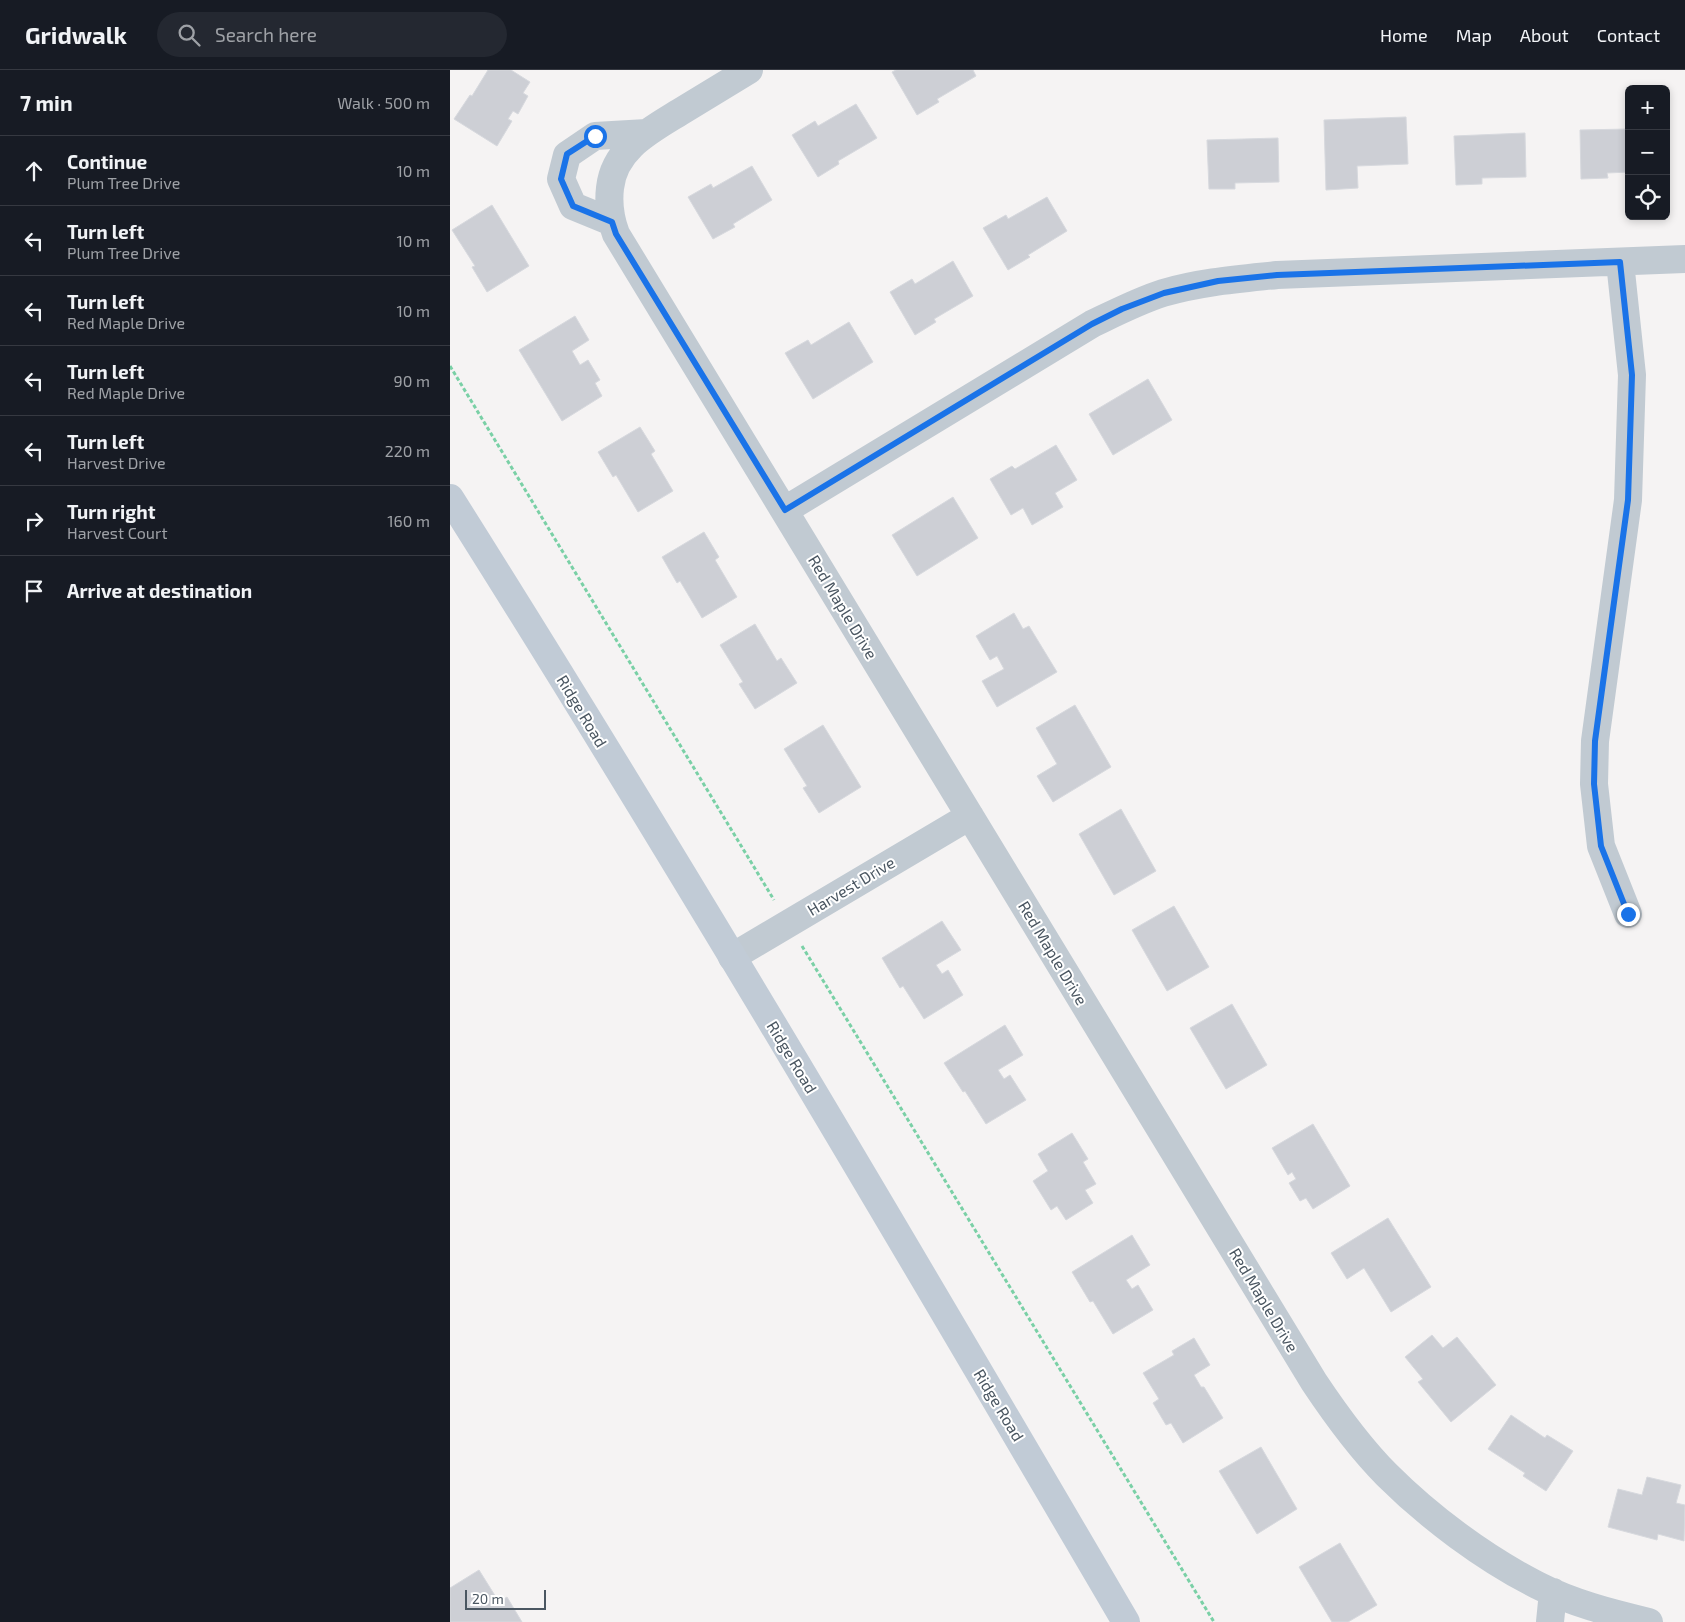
<!DOCTYPE html>
<html lang="en">
<head>
<meta charset="utf-8">
<style>
	body { margin:0; font-family:"Exo 2",sans-serif; background:#242831; color:#f1f3f6 }
	.controls { position:absolute; right:15px; top:15px; display:grid; overflow:hidden; border-radius:8px; box-shadow:0 2px 8px #0003 }
	.controls button { width:45px; height:45px; display:grid; place-items:center; padding:0; border:0; border-bottom:1px solid #363941; background:#171b24; color:#f1f3f6; font:25px sans-serif }
	.scale { position:absolute; left:15px; bottom:12px; width:81px; box-sizing:border-box; padding-left:5px; border:2px solid #4a5661; border-top:0; font-size:14px; line-height:18px; white-space:nowrap; color:#4a5661; -webkit-text-stroke:4px #fff; paint-order:stroke }
	.stop { position:absolute; width:15px; height:15px; margin:-11px; border:4px solid #1a73e8; border-radius:50%; background:#fff }
	.stop.end { background:#1a73e8; border-color:#fff; box-shadow:0 1px 5px #0008 }
	.list { margin:0; padding:0; list-style:none }
	h2 { display:flex; justify-content:space-between; align-items:center; height:65px; margin:0; padding:0 20px; font-size:21px }
	h2 small { font-size:16px; font-weight:400; color:#9ea1a6 }
	.list li { display:grid; grid-template-columns:32px 1fr auto; gap:15px; align-items:center; box-sizing:border-box; height:70px; padding:0 20px; border-top:1px solid #363941 }
	.list b { display:block; font-size:19px; white-space:nowrap }
	.list p { margin:0; font-size:16px; white-space:nowrap; color:#9ea1a6 }
	.list em { font-size:16px; font-style:normal; color:#9ea1a6 }
	.icon { flex:none; width:28px; height:28px; fill:none; stroke:currentColor; stroke-width:2; stroke-linecap:round; stroke-linejoin:round }
	.map { position:relative; flex:none; width:1235px; height:1552px; overflow:hidden }
	header { display:flex; align-items:center; gap:30px; box-sizing:border-box; height:70px; padding:0 25px; background:#171b24; border-bottom:1px solid #363941 }
	header strong { font-size:24px }
	nav { display:flex; gap:28px; margin-inline-start:auto; font-size:18px }
	.search { width:350px; height:45px; background:#242831; display:flex; align-items:center; gap:12px; box-sizing:border-box; padding:0 18px; border-radius:28px; color:#9ea1a6; font-size:19px }
	main { display:flex }
	aside { flex:1; background:#171b24 }
	.map>svg:first-child { display:block }
	.building { fill:#cdcfd5; stroke:#d7d9de }
	.lines { fill:none; stroke-linecap:round; stroke-linejoin:round }
	.path { stroke:#7ad0a6; stroke-width:3; stroke-dasharray:4 2.5; stroke-linecap:butt }
	.street { stroke:#c1cad2; stroke-width:28 }
	.secondary { stroke:#c1cbd6; stroke-width:28 }
	.route { stroke:#1a73e8; stroke-width:6 }
	.labels { text-anchor:middle; stroke-width:4; stroke-linejoin:round; paint-order:stroke }
	.street-label { font-size:16px; fill:#4a5661; stroke:#fff }
</style>
</head>
<body>
<header>
<strong>Gridwalk</strong>
<div class="search"><svg class="icon" aria-label="search" viewBox="0 0 24 24"><circle cx="10" cy="10" r="6"/><path d="M15 15l6 6"/></svg>Search here</div>
<nav><a>Home</a><a>Map</a><a>About</a><a>Contact</a></nav>
</header>
<main>
<aside>
<h2>7 min<small>Walk · 500 m</small></h2>
<ul class="list">
<li><svg class="icon" aria-label="ahead" viewBox="0 0 24 24"><path d="M12 20V5M6 11l6-6 6 6"/></svg><div><b>Continue</b><p>Plum Tree Drive</p></div><em>10 m</em></li>
<li><svg class="icon" aria-label="left" viewBox="0 0 24 24"><path d="M17 20v-9H6M10 6l-5 5 5 5"/></svg><div><b>Turn left</b><p>Plum Tree Drive</p></div><em>10 m</em></li>
<li><svg class="icon" aria-label="left" viewBox="0 0 24 24"><path d="M17 20v-9H6M10 6l-5 5 5 5"/></svg><div><b>Turn left</b><p>Red Maple Drive</p></div><em>10 m</em></li>
<li><svg class="icon" aria-label="left" viewBox="0 0 24 24"><path d="M17 20v-9H6M10 6l-5 5 5 5"/></svg><div><b>Turn left</b><p>Red Maple Drive</p></div><em>90 m</em></li>
<li><svg class="icon" aria-label="left" viewBox="0 0 24 24"><path d="M17 20v-9H6M10 6l-5 5 5 5"/></svg><div><b>Turn left</b><p>Harvest Drive</p></div><em>220 m</em></li>
<li><svg class="icon" aria-label="right" viewBox="0 0 24 24"><path d="M7 20v-9h11M14 6l5 5-5 5"/></svg><div><b>Turn right</b><p>Harvest Court</p></div><em>160 m</em></li>
<li><svg class="icon" aria-label="arrive" viewBox="0 0 24 24"><path d="M6 21V4h12l-3 4 3 4H6"/></svg><div><b>Arrive at destination</b></div></li>
</ul>
</aside>
<div class="map">
<svg width="1235" height="1552" viewBox="0 0 1235 1552">
	<rect width="100%" height="100%" fill="#f5f3f3"/>
	<!-- building -->
	<path class="building" d="M38,0H61L80,12L73,23L78,26L68,44L63,41L58,49L62,51L47,76L4,49L20,25L22,26Z
		M446,0H523L526,6L487,29L489,32L467,45L442,2Z
		M406,34L427,68L388,91L389,94L368,107L342,65L365,51L368,56Z
		M956,47L958,94L907,96L908,118L876,120L874,50Z
		M1179,59V102L1157,103L1158,108L1131,109L1130,60Z
		M1075,63L1076,107L1032,108V114L1006,115L1004,66Z
		M828,68L829,112L785,113V119H759L757,70Z
		M302,96L322,130L283,154L285,157L263,169L238,127L261,114L263,118Z
		M597,127L617,161L578,185L580,187L558,200L533,158L556,145L558,149Z
		M42,135L79,196L37,222L22,197L25,196L2,160Z
		M503,191L523,226L484,249L486,252L465,265L440,222L462,209L465,214Z
		M125,246L139,270L122,281L130,295L138,290L150,310L145,313L152,326L112,351L69,280Z
		M399,252L423,292L363,329L335,283L358,270L361,275Z
		M698,309L722,350L663,385L639,344Z
		M190,357L205,381L201,384L223,421L188,442L166,405L163,407L148,382Z
		M606,375L627,410L605,423L613,437L582,455L573,438L561,445L540,409L562,396L565,399Z
		M503,427L528,468L467,506L442,465Z
		M254,462L269,487L265,490L287,527L252,548L230,511L227,513L212,487Z
		M564,543L573,559L579,556L607,602L547,637L532,611L554,599L547,586L540,590L526,566Z
		M305,554L327,591L331,588L347,613L305,639L289,614L293,612L270,575Z
		M625,635L661,697L603,732L587,706L607,694L586,658Z
		M373,655L411,717L369,743L353,718L357,716L334,679Z
		M671,739L706,801L664,825L629,764Z
		M724,836L759,897L717,921L682,860Z
		M492,851L511,880L486,895L492,904L498,900L513,925L474,949L453,916L450,918L432,888Z
		M782,934L817,995L776,1019L740,958Z
		M555,955L573,985L548,1000L554,1009L560,1005L576,1030L536,1054L515,1021L513,1022L494,993Z
		M863,1054L900,1116L863,1139L856,1128L850,1131L839,1113L846,1109L842,1102L838,1105L822,1078Z
		M622,1063L638,1089L633,1092L646,1114L635,1120L643,1133L616,1150L607,1136L601,1140L583,1111L598,1101L588,1084Z
		M938,1148L981,1217L941,1242L914,1198L897,1209L881,1183Z
		M682,1165L700,1195L676,1210L682,1219L688,1215L703,1240L663,1264L643,1231L640,1232L622,1202Z
		M982,1265L993,1278L1007,1267L1046,1315L1001,1352L968,1312L973,1309L955,1287Z
		M744,1268L760,1295L744,1305L751,1317H754L773,1348L733,1373L721,1353L716,1355L703,1333L709,1329L693,1303L724,1285L722,1281Z
		M1061,1345L1095,1368L1097,1365L1123,1381L1096,1421L1073,1406L1075,1403L1038,1379Z
		M811,1377L847,1439L807,1464L769,1401Z
		M1197,1407L1231,1415L1226,1433L1235,1435L1234,1471L1208,1464L1207,1470L1158,1457L1168,1419L1192,1425Z
		M890,1473L927,1535L898,1552H882L849,1497Z
		M29,1500L49,1532L57,1527L72,1552H0V1518Z"/>
	<g class="lines">
		<!-- path -->
		<path class="path" d="M0,296L324,830
			M352,876L764,1552"/>
		<!-- street -->
		<path class="street" d="M299,0C276,14 253,28 230,42C199,61 164,79 160,118C158,135 160,148 166,164L864,1312C886,1345 909,1377 937,1405C979,1447 1034,1488 1087,1515C1122,1533 1161,1543 1199,1552
			M162,152L123,136L111,109L117,85L145,66L197,63
			M1170,192L1182,305L1178,430L1145,671L1144,714L1151,776L1178,844
			M335,440L642,254C665,243 688,231 713,223C750,212 789,209 827,205L1235,189
			M282,887L520,746
			M1100,1552L1103,1522"/>
		<!-- secondary -->
		<path class="secondary" d="M0,428C233,797 455,1175 676,1552"/>
	</g>
	<g class="lines">
		<!-- route -->
		<path class="route" d="M145,66L117,84L111,109L123,136L162,152L166,164L335,440L642,254L672,239L714,223L768,211L827,205L1170,192L1182,305L1178,430L1145,671L1144,714L1151,776L1178,844"/>
	</g>
	<g class="labels">
		<!-- street labels -->
		<g class="street-label">
			<text transform="translate(393 537) rotate(59)" y="6">Red Maple Drive</text>
			<text transform="translate(132 641) rotate(59)" y="6">Ridge Road</text>
			<text transform="translate(401 816) rotate(-31)" y="6">Harvest Drive</text>
			<text transform="translate(603 883) rotate(59)" y="6">Red Maple Drive</text>
			<text transform="translate(342 987) rotate(59)" y="6">Ridge Road</text>
			<text transform="translate(814 1230) rotate(59)" y="6">Red Maple Drive</text>
			<text transform="translate(549 1335) rotate(59)" y="6">Ridge Road</text>
		</g>
	</g>
</svg>
<div class="controls">
<button>+</button>
<button>−</button>
<button><svg class="icon" aria-label="locate" viewBox="0 0 24 24"><circle cx="12" cy="12" r="6"/><path d="M12 2v4M12 18v4M2 12h4M18 12h4"/></svg></button>
</div>
<div class="scale">20 m</div>
<div class="stop" style="left:145px;top:66px"></div>
<div class="stop end" style="left:1178px;top:844px"></div>
</div>
</main>
</body>
</html>
